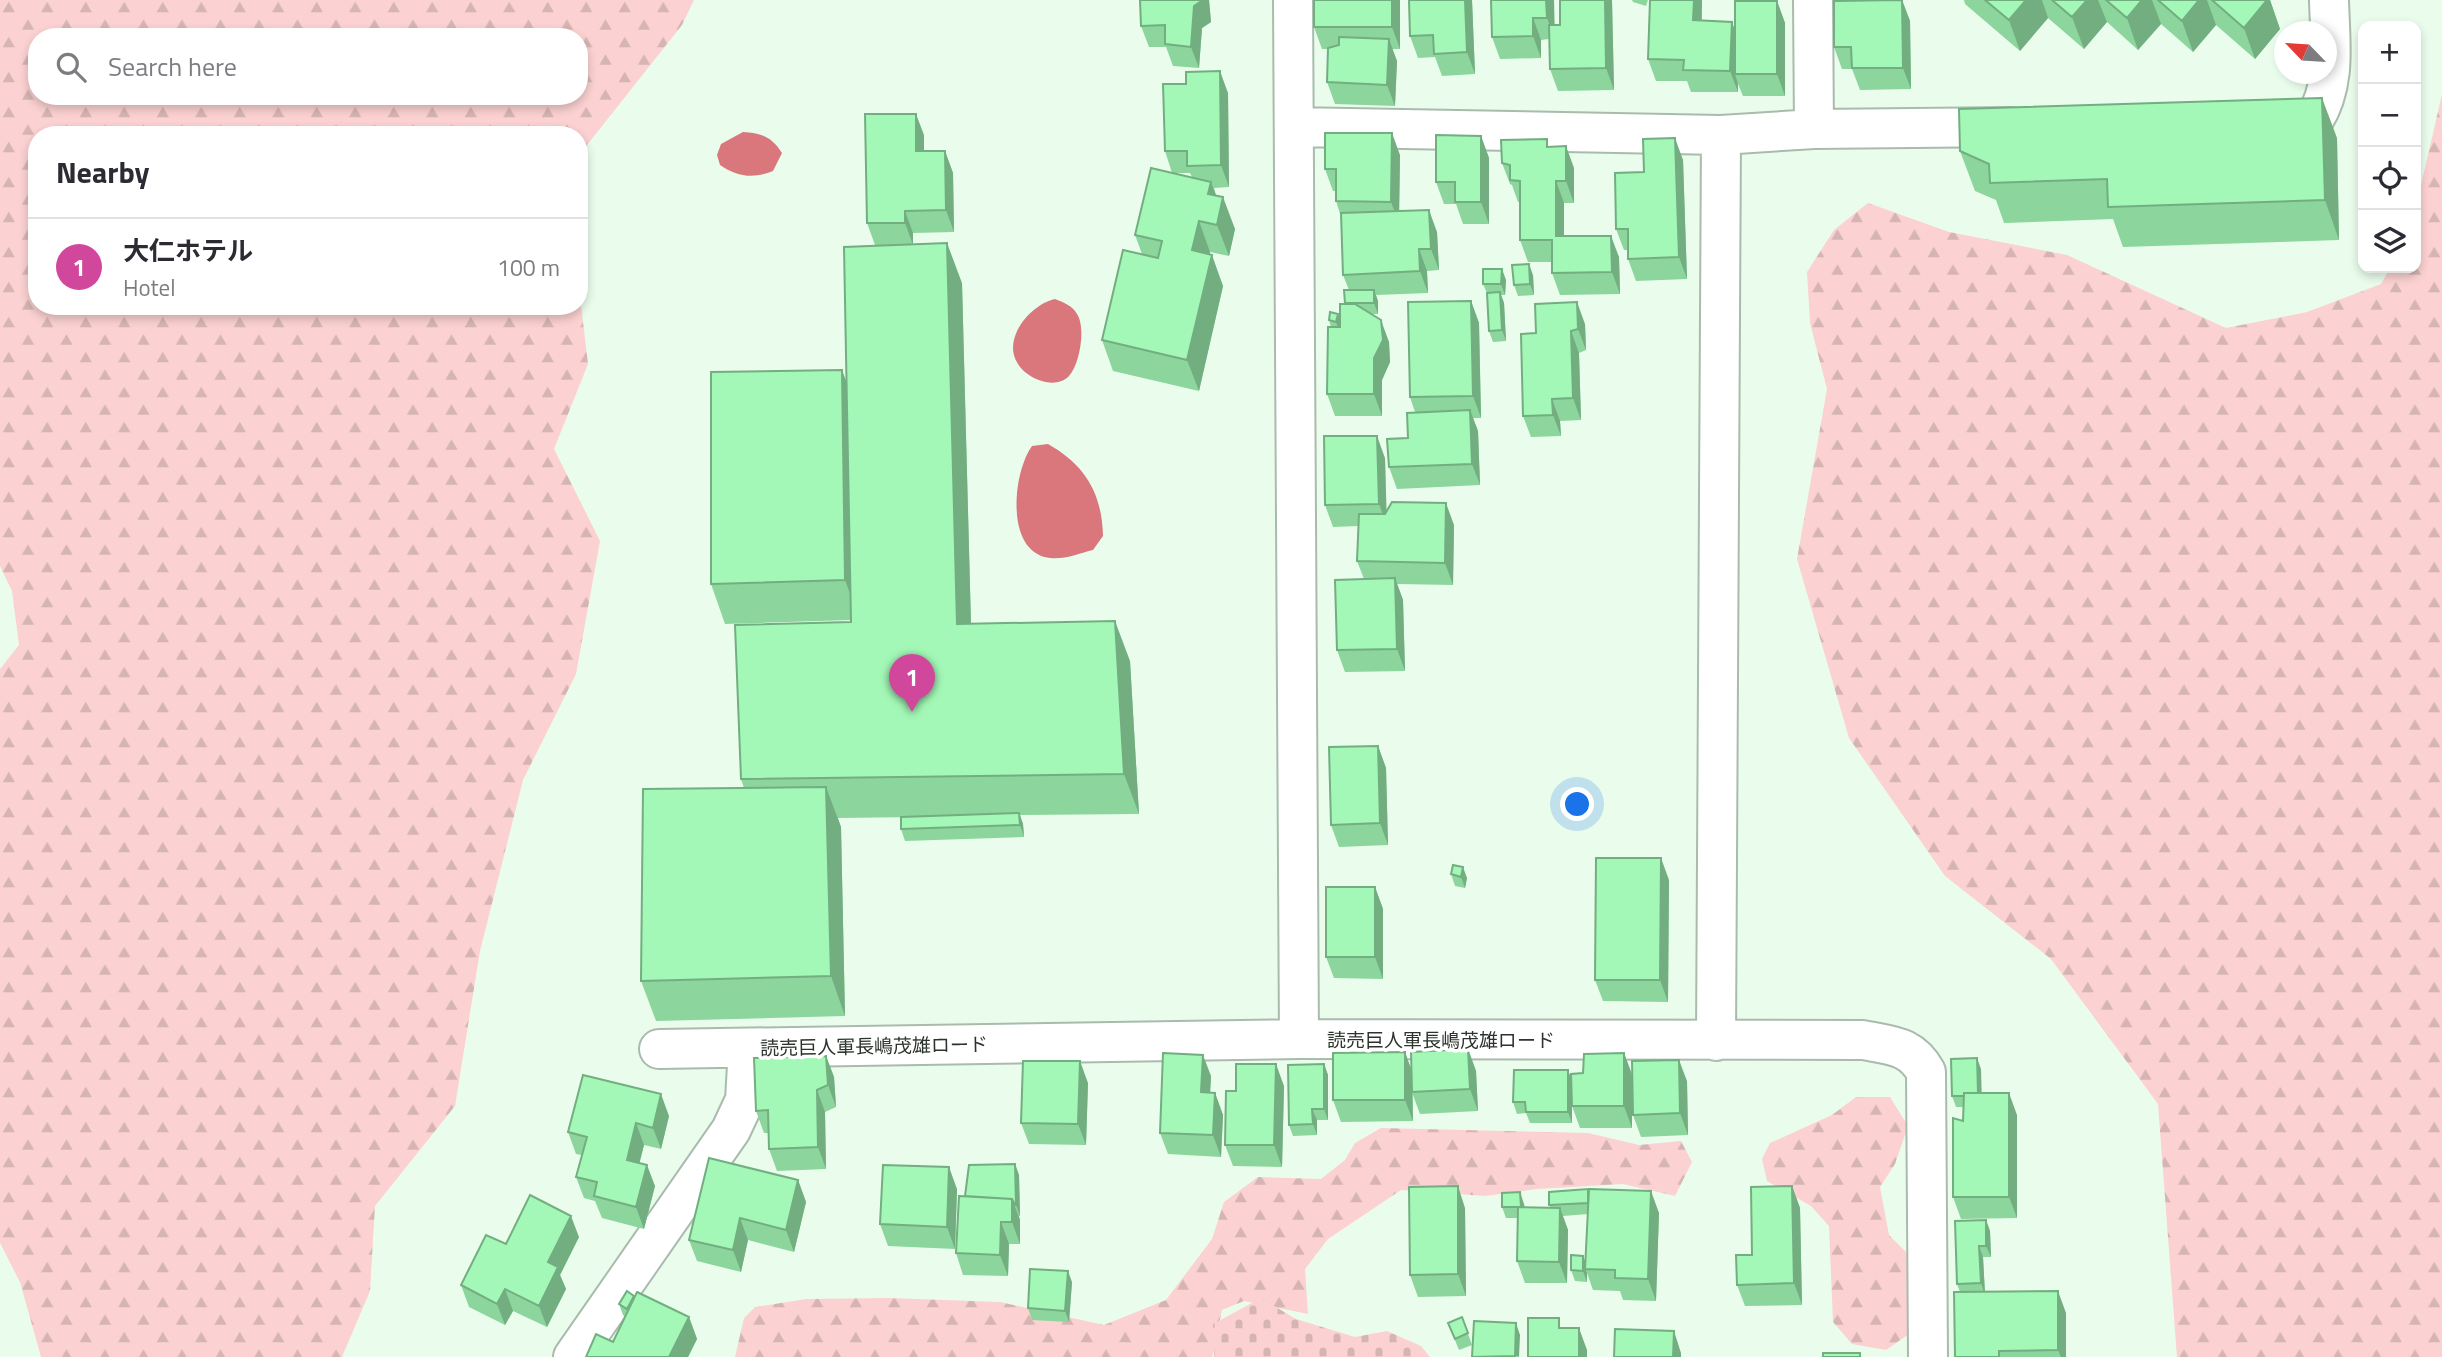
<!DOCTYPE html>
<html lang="en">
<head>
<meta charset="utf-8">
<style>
	body { margin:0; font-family:"Titillium Web","Noto Sans JP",sans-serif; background:#f2f2f3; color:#2b2b33 }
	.controls { position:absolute; right:21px; top:21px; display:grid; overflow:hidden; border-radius:14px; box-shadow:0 4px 10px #0003 }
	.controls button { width:63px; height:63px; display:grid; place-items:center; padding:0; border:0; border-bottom:2px solid #e1e1e2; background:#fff; color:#2b2b33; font:35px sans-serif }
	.compass { position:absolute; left:2274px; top:21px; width:63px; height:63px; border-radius:50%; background:#fff; box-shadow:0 4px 10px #0003; rotate:295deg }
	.you { position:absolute; left:1578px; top:805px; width:24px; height:24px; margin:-18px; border:5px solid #fff; border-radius:50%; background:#1a73e8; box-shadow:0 0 0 10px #1a73e833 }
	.badge { display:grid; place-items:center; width:46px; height:46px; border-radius:50%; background:#ea580c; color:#fff; font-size:23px; font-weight:700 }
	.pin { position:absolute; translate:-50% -58px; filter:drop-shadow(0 2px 4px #0008) }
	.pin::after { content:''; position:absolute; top:37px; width:24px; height:21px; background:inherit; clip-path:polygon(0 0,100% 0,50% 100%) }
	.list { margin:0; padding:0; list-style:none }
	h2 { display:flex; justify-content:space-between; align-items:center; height:91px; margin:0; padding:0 28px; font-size:30px }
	h2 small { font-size:23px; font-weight:400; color:#7c7c81 }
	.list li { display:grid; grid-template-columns:46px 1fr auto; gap:21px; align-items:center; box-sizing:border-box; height:98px; padding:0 28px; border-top:2px solid #e1e1e2 }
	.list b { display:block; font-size:26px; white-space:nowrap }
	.list p { margin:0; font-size:23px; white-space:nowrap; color:#7c7c81 }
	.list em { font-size:23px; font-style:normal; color:#7c7c81 }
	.icon { flex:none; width:38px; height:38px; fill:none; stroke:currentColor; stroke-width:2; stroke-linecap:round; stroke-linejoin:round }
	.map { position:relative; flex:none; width:2442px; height:1357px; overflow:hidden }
	.search { position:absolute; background:#fff; box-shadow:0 4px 10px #0003; left:28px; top:28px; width:560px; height:77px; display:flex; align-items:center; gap:18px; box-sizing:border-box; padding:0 24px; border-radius:28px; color:#7c7c81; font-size:26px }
	.panel { position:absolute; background:#fff; box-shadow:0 4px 10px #0003; left:28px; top:126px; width:560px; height:189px; border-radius:28px }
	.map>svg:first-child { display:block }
	.forest { fill:url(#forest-firs); fill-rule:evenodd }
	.cemetery { fill:url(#cemetery-stones) }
	.water { fill:#d9777c }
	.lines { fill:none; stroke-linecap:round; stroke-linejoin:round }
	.street-casing { stroke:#a9bbad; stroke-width:42 }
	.street { stroke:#fff; stroke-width:38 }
	.wall { fill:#8cd59d; fill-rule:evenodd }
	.shaded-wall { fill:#72ae80 }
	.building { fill:#a3f8b7; stroke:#72ae80; stroke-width:2 }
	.labels { text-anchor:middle; stroke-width:7; stroke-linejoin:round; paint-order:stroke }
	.street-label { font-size:19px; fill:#2c332d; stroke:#fff }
</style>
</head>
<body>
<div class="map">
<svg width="2442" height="1357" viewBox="0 0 2442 1357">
	<defs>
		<pattern id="forest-firs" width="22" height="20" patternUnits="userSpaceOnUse" patternTransform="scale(1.75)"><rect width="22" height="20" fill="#fbd1d1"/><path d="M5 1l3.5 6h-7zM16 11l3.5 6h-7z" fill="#d7b4b4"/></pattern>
		<pattern id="cemetery-stones" width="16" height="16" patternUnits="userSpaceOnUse" patternTransform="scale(1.75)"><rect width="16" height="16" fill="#fbd1d1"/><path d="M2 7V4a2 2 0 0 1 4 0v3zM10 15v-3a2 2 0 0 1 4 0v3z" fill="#d7b4b4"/></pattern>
	</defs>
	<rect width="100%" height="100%" fill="#eafded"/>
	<!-- forest -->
	<path class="forest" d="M0,0H694L682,25L587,145L579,220V135H37V306H579V288L588,364L554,449L600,541L576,674L523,780L480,951L455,1106L375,1206L370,1291L342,1357H41L20,1282L0,1243V669L19,645L12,591L0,566ZM37,37H579V96H37Z
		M2442,94V1357H2177L2158,1104L2051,959L1945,876L1849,738L1797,559L1827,389L1810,323L1807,272L1834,230L1868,203L1949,232L2067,255L2226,328L2307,312L2381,284L2390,268H2416V207Z
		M1856,1097H1890L1908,1126L1895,1164L1880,1187L1889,1235L1908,1254L1915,1290L1909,1334L1886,1350L1852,1344L1833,1322L1829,1226L1811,1206L1767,1181L1762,1159L1770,1143L1832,1115Z
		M1381,1128L1588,1133L1639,1145L1681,1141L1692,1162L1675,1196L1623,1184L1537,1189L1485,1196L1401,1190L1328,1239L1305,1269L1308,1314L1244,1301L1222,1310L1212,1357H735L744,1318L755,1307L806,1299L888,1298L1000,1302L1104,1325L1166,1300L1212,1239L1224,1202L1258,1177L1321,1179L1345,1160L1355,1143Z"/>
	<!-- cemetery -->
	<path class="cemetery" d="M1261,1298L1296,1319L1355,1337L1387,1331L1421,1346L1430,1357H1214L1213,1324Z"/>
	<!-- water -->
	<path class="water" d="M743,132C762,133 772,137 782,153L773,171C754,179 737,177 720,165L717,155L721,144Z
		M1055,299C1063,302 1073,306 1077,314C1086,327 1080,364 1069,376C1055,391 1026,378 1018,364C1001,339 1031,304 1055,299Z
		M1048,444C1085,465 1102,493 1103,536L1093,550C1080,553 1064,560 1050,558C1004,553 1013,472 1032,446Z"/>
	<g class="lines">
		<defs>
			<path id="street" d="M1293,0L1299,1039
				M1813,0L1814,129
				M2283,123L2314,120C2337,83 2330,42 2329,0
				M1294,127L1721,135L1814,129L2012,127
				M1716,1041L1721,135
				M659,1049L1299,1039L1863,1040C1892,1046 1911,1045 1926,1072L1928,1357
				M573,1357L731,1130L745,1100L748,1048"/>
		</defs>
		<!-- street casing -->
		<use href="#street" class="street-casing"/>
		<!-- street -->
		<use href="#street" class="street"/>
	</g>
	<!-- wall -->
	<path class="wall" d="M1140,0H1209L1211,22L1202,28L1199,68L1173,66L1166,47H1149L1141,26Z
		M1400,0V49H1392L1397,61L1395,106L1335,104L1327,82L1328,49H1322L1314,27Z
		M1409,0H1472L1475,74L1442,76L1435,57L1418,58L1410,36Z
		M1491,0H1554V25H1560L1612,0L1614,90L1558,91L1550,69L1549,39L1541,40V58L1500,59L1492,37Z
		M1632,0H1648L1646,6L1633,2Z
		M1650,0H1702V21L1735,30L1777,1L1785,23V96H1743L1738,84V92H1691L1687,81H1656L1648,59Z
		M1902,0L1910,21L1911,89L1860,90L1852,69H1842L1834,47Z
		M1964,0H2270L2280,29L2255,59L2216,25L2193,52L2161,24L2138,50L2107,22L2084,49L2048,18L2020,51L1965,4Z
		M1228,93L1229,187L1214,188L1216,196L1235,229L1229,256L1210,252V254L1223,286L1199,391L1113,371L1102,340L1142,254L1135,235L1172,173L1165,151ZM1173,173H1190L1192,177Z
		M924,135V151H945L953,173L954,232L913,233V245H875L867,223Z
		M1481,136L1489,158V224H1463L1456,204H1444L1436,182Z
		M2337,138L2339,240L2123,247L2113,219L2004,223L1996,200L1975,191L1960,151Z
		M1550,147L1574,168V203H1564V236L1619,257L1620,294L1560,295L1552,273V262H1528L1520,240V202H1518L1512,185L1510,184L1502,163Z
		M1400,155L1399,211L1437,232L1439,270L1427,271L1428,293L1376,295L1378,301V314H1372L1389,342L1390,362L1382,380V416H1335L1327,394L1331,327L1329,320L1340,321L1349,290L1343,275L1341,217L1336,201V191H1333L1325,169Z
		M1683,160L1687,279L1636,281L1628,259V250H1624L1616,229L1644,172Z
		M1533,275L1534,295L1518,296L1514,285Z
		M1506,280L1505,295H1501L1504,303L1506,341L1493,342L1489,331L1487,293L1483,284Z
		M962,283L971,624L1130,661L1139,814L1020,815L1023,824L1024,837L905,841L901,829L918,817L838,818L841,827L845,1016L656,1021L641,981L744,788L741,779L851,622V620L725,624L711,584L847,382Z
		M1471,301L1479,323L1481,418H1473L1478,431L1480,485L1397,489L1389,467L1408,438L1415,412L1410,397Z
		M1585,324L1586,350L1579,353L1581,420L1560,421L1561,436L1531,437L1523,416L1536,333Z
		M1385,458L1386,512L1454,525L1453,585L1397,584L1403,600L1405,671L1345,672L1337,650L1364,579L1357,561L1358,526L1333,527L1325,505Z
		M1378,746L1386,768L1388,845L1339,847L1331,825Z
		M1451,874L1467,878L1465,888L1455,886Z
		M1669,880L1668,1002L1603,1001L1595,980Z
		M1375,887L1383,909V979L1334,978L1326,957Z
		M1468,1049L1476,1071L1478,1111L1420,1114L1413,1095V1121L1341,1122L1333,1100L1405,1052L1411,1070Z
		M1624,1053L1632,1074L1687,1081L1688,1135L1641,1137L1633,1115L1632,1082V1128H1580L1572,1106V1102V1123H1530L1526,1113L1517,1114L1513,1102L1571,1080Z
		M826,1056L834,1077L836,1107L825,1112L826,1169L777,1171L769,1149V1133H764L756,1111Z
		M1324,1064L1328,1075V1120H1317V1135L1293,1136L1289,1125Z
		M1981,1069V1093L2017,1115V1218L1961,1219L1953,1197L1963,1121L1964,1107H1956L1952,1096Z
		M1211,1076L1210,1093H1215L1223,1115L1221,1157L1168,1154L1160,1133Z
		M1088,1083L1086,1145L1029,1144L1021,1123Z
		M1284,1086L1282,1167L1233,1166L1225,1145L1236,1091Z
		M669,1116L661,1149L644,1145L639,1163L655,1186L644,1229L602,1218L595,1201L584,1198L576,1177L582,1155L576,1154L568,1132Z
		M1015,1164L1019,1175L1020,1216H1019L1020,1220V1244H1009L1008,1276L963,1275L956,1253L965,1196Z
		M798,1180L806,1202L794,1252L748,1240L741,1272L697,1261L689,1240Z
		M1792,1186L1800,1208L1802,1305L1745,1306L1737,1285L1752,1255Z
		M957,1189L955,1249L888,1246L880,1224Z
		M1549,1192L1659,1213L1656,1301L1623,1300L1620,1291L1593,1290L1587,1273V1282L1575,1281L1571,1270L1583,1256L1586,1263L1588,1214L1563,1216L1568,1230L1567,1283H1525L1517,1261L1518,1218H1506L1502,1207L1524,1204L1525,1207L1550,1208Z
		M1465,1208L1466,1296L1418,1297L1410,1275Z
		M1986,1220L1990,1231L1991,1257H1983L1985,1292L2066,1313V1357H1955L1960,1292L1957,1284Z
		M579,1237L560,1275L566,1289L547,1327L513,1311L505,1325L469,1307L461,1285L506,1244Z
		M1072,1282L1069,1322L1032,1320L1028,1308Z
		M634,1296L689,1317L697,1339L688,1357H586L613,1342L625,1317L623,1315L619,1304Z
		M1462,1317L1472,1345L1459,1350L1448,1323Z"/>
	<!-- shaded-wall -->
	<path class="shaded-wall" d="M1203,0H1209L1211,22L1202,28L1199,68L1191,47L1194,6Z
		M1392,0H1400V49L1392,27Z
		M1465,0H1472L1475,74L1467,52Z
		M1546,0H1554L1555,39L1547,18Z
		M1605,0H1612L1614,90L1606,68Z
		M1694,0H1702L1701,42L1693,20Z
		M1902,0L1910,21L1911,89L1903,68Z
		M2026,0H2042L2048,18L2020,51L2009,20Z
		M2087,0H2098L2107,22L2084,49L2072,17Z
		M2142,0H2152L2161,24L2138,50L2127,18Z
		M2199,0H2207L2216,25L2193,52L2182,21Z
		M2267,0H2270L2280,29L2255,59L2244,28Z
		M1777,1L1785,23V96L1777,74Z
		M1533,18L1541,40V58L1533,36Z
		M1732,22L1740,44L1735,74L1738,84V92L1730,71Z
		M1389,39L1397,61L1395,106L1387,85Z
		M1220,71L1228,93L1229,187L1221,165Z
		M2322,98L2337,138L2339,240L2325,200Z
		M916,114L924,135V173L916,151Z
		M1392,133L1400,155L1399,223L1391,202Z
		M1481,136L1489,158V224L1481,202Z
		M1675,138L1683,160L1687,279L1679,257Z
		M1566,146L1574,168V203L1566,181Z
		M945,151L953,173L954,232L946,210Z
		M1556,181L1564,203V258L1556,236Z
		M1211,182L1221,208L1223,197L1235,229L1229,256L1217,225L1208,194Z
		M1429,210L1437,232L1439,270L1431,249Z
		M905,211L913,233V245L905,223Z
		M1199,221L1210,252L1203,281L1192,250Z
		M1611,236L1619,257L1620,294L1612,272Z
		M947,243L962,283L972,664L957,624Z
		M1419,249L1427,271L1428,293L1420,271Z
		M1212,255L1223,286L1199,391L1187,360Z
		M1529,264L1533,275L1534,295L1530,284Z
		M1502,269L1506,280L1505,295L1501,284Z
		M1374,290L1378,301V314L1374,303Z
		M1500,292L1504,303L1506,341L1502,330Z
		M1471,301L1479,323L1481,418L1473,396Z
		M1577,302L1585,324L1586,350L1578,329Z
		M1338,314L1342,325L1340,333L1336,322Z
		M1381,320L1389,342L1390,362L1382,380V416L1374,394V358Z
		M1571,331L1579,353L1581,420L1573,398Z
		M842,370L857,410L860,620L845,580Z
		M1552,399L1560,421L1561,436L1553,415Z
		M1470,410L1478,431L1480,485L1472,464Z
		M1377,436L1385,458L1387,526L1379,504Z
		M1446,503L1454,525L1453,585L1445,563Z
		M1395,578L1403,600L1405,671L1397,649Z
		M1115,621L1130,661L1139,814L1124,774Z
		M1378,746L1386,768L1388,845L1380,823Z
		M826,787L841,827L845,1016L831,976Z
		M1019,813L1023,824L1024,837L1020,825Z
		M1661,858L1669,880L1668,1002L1660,980Z
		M1463,867L1467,878L1465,888L1461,877Z
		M1375,887L1383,909V979L1375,957Z
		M1468,1049L1476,1071L1478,1111L1470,1089Z
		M1405,1052L1413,1074L1412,1092L1413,1121L1405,1100Z
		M1624,1053L1632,1075V1128L1624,1106Z
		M1203,1055L1211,1076L1209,1114L1201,1092Z
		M826,1056L834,1077L836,1107L828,1085Z
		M1977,1058L1981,1069L1982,1107L1978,1096Z
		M1679,1060L1687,1081L1688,1135L1680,1113Z
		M1080,1061L1088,1083L1086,1145L1078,1124Z
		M1276,1064L1284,1086L1282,1167L1274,1145Z
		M1324,1064L1328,1075V1120L1324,1109Z
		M1568,1070L1572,1081V1123L1568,1112Z
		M817,1090L825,1112L826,1169L818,1147Z
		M1215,1093L1223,1115L1221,1157L1213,1135Z
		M2009,1093L2017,1115V1218L2009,1197Z
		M661,1094L669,1116L661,1149L653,1128Z
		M1312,1109L1317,1120V1135L1313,1124Z
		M636,1123L644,1145L635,1181L627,1160Z
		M1015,1164L1019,1175L1020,1216L1016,1205Z
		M647,1165L655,1186L644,1229L636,1207Z
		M949,1167L957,1189L955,1249L947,1227Z
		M798,1180L806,1202L794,1252L786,1230Z
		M1458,1186L1465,1208L1466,1296L1458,1274Z
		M1792,1186L1800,1208L1802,1305L1794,1283Z
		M1651,1191L1659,1213L1656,1301L1648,1279Z
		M1520,1192L1524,1204L1525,1218L1521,1207Z
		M1012,1199L1020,1220V1244L1012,1222Z
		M1560,1208L1568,1230L1567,1283L1559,1262Z
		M571,1216L579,1237L560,1275L566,1289L547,1327L539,1306L548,1262Z
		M740,1218L748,1240L741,1272L733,1250Z
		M1986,1220L1990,1231L1991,1257L1986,1246Z
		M1001,1222L1009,1244L1008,1276L1000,1255Z
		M1979,1246L1983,1257L1985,1295L1981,1283Z
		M1583,1256L1587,1267L1585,1269L1587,1273V1282L1583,1271Z
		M1068,1271L1072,1282L1069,1322L1065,1311Z
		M505,1289L513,1311L505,1325L497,1304Z
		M2058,1291L2066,1313V1357H2061L2058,1350Z
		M689,1317L697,1339L688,1357H669Z
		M1516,1323L1520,1335L1519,1357L1515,1356Z
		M1579,1328L1587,1350V1357H1579Z
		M1674,1331L1681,1353V1357H1673Z"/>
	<!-- building -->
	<path class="building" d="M1140,0H1203L1194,6L1191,47L1165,44V25L1141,26Z
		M1314,0H1392V27H1314Z
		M1409,0H1465L1467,52L1434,54L1433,35L1410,36Z
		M1491,0H1546L1547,18H1533V36L1492,37Z
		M1560,0H1605L1606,68L1550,69L1549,25H1560Z
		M1650,0H1694L1693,20L1732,22L1730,71L1683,70L1684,60L1648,59Z
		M1902,0L1903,68H1852L1851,47H1834V1Z
		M1985,0H2026L2009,20Z
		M2052,0H2087L2072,17Z
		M2106,0H2142L2127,18Z
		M2158,0H2199L2182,21Z
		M2212,0H2267L2244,28Z
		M1735,1H1777V74H1735Z
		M1339,37L1389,39L1387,85L1327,82L1328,48L1339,45Z
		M1220,71L1221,165L1187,166V151H1165L1163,84H1186V72Z
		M2322,98L2325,200L2108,207L2107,179L1990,183L1989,164L1960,151L1959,109Z
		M865,114H916V151H945L946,210L905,211V223H867Z
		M1325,133H1392L1391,202L1336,201V169H1325Z
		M1436,135L1481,136V202H1455V182H1436Z
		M1675,138L1679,257L1628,259V229H1616L1615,173L1644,172L1643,139Z
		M1547,139V147L1566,146V181H1556V236H1611L1612,272L1552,273V240H1520V181L1510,180V165L1502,163L1501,140Z
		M1151,168L1211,182L1208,194L1223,197L1217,225L1199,221L1192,250L1212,255L1187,360L1102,340L1123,250L1158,258L1162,241L1135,235Z
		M1429,210L1431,249H1419L1420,271L1343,275L1341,213Z
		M947,243L957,624L1115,621L1124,774L741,779L735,625L851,622L844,247Z
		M1529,264L1530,284L1514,285L1512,265Z
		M1483,269H1502L1501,284H1483Z
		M1344,290H1374V303H1345Z
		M1500,292L1502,330L1489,331L1487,293Z
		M1471,301L1473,396L1410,397L1408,302Z
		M1577,302L1578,329L1571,331L1573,398L1552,399L1553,415L1523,416L1521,334L1536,333L1535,304Z
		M1340,304H1355L1381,320L1383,340L1374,358V394H1327L1328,327H1340Z
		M1330,312L1338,314L1336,322L1329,320Z
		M842,370L845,580L711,584V372Z
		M1470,410L1472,464L1389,467L1387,439L1408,438L1407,413Z
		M1324,436H1377L1379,504L1325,505Z
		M1392,502L1446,503L1445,563L1357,561L1359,514H1385Z
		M1395,578L1397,649L1337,650L1335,580Z
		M1378,746L1380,823L1331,825L1329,747Z
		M826,787L831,976L641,981L643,789Z
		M1019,813L1020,825L901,829V817Z
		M1596,858H1661L1660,980H1595Z
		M1453,865L1463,867L1461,877L1451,874Z
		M1326,887H1375V957H1326Z
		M1468,1049L1470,1089L1412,1092L1411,1052Z
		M1405,1052V1100H1333V1053Z
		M1163,1053L1203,1055L1201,1092L1215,1093L1213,1135L1160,1133Z
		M1624,1053V1106H1572L1571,1074L1583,1073L1584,1054Z
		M826,1056L828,1085L817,1090L818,1147L769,1149L768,1110L756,1111L754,1058Z
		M1977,1058L1978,1093H1964V1096H1952L1951,1059Z
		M1679,1060L1680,1113L1633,1115L1632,1061Z
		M1023,1061H1080L1078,1124L1021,1123Z
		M1236,1064H1276L1274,1145H1225L1226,1091H1236Z
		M1324,1064V1109H1312L1313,1124L1289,1125L1288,1065Z
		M1514,1070H1568V1112H1526L1525,1102H1513Z
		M583,1075L661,1094L653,1128L636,1123L627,1160L647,1165L636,1207L594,1196L597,1182L576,1177L587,1137L568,1132Z
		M1964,1093H2009V1197H1953V1118L1963,1121Z
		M709,1158L798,1180L786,1230L740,1218L733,1250L689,1240Z
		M1015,1164L1016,1205H1015L1012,1199L965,1196L969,1165Z
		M883,1165L949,1167L947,1227L880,1224Z
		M1458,1186V1274L1410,1275L1409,1187Z
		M1792,1186L1794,1283L1737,1285L1736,1255H1752L1751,1187Z
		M1588,1189V1203L1549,1205V1192Z
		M1589,1189L1651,1191L1648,1279L1615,1278V1270L1585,1269Z
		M1520,1192L1521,1207H1502V1193Z
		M530,1195L571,1216L548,1262L558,1267L539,1306L505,1289L497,1304L461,1285L486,1235L506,1244Z
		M959,1196L1012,1199V1222H1001L1000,1255L956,1253Z
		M1518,1207L1560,1208L1559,1262L1517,1261Z
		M1986,1220V1246H1979L1981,1283L1957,1284L1955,1221Z
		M1571,1255L1583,1256V1271L1571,1270Z
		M1030,1269L1068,1271L1065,1311L1028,1308Z
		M627,1291L634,1296L627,1309L619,1304Z
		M2058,1291V1350L1999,1351V1357H1955L1954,1292Z
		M637,1292L689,1317L669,1357H586L596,1334L613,1342Z
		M1462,1317L1468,1333L1455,1339L1448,1323Z
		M1528,1318H1559V1328H1579V1357H1528Z
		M1474,1321L1516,1323L1515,1356L1472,1357Z
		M1615,1329L1674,1331L1673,1357H1614Z
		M1823,1353H1860V1357H1823Z"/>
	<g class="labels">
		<!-- street labels -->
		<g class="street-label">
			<text x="1441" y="1047">読売巨人軍長嶋茂雄ロード</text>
			<text transform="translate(874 1046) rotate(-1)" y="7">読売巨人軍長嶋茂雄ロード</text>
		</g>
	</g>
</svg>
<div class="controls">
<button>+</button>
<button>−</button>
<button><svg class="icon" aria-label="locate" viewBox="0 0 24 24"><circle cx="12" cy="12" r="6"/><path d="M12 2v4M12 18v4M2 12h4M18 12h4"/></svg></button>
<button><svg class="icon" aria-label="layers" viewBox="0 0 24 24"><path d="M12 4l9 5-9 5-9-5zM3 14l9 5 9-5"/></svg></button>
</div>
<svg class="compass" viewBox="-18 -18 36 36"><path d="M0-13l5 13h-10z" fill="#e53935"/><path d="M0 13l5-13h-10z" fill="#7c7c81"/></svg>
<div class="you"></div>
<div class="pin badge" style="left:912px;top:712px;background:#d1479c">1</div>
<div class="search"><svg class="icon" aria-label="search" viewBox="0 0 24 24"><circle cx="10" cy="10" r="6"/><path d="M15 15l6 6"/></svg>Search here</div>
<section class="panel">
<h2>Nearby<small></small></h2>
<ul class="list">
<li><span class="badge" style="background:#d1479c">1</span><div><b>大仁ホテル</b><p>Hotel</p></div><em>100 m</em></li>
</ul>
</section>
</div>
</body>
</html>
